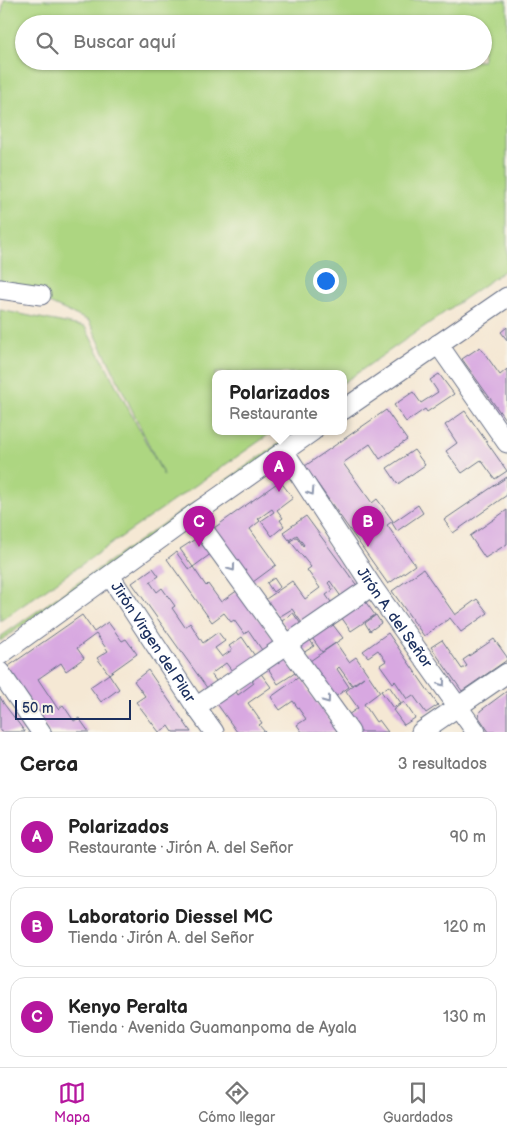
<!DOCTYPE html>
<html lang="es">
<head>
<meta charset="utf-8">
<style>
	body { margin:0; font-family:"Balsamiq Sans",sans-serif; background:#f2f2f2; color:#222 }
	.scale { position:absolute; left:15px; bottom:12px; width:116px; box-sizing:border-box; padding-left:5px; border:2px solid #1b2f5e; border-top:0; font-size:14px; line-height:18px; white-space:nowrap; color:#1b2f5e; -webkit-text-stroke:4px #f7f3e8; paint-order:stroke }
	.you { position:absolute; left:325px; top:280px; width:18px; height:18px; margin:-12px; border:4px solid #fff; border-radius:50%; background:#1a73e8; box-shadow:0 0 0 8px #1a73e833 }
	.badge { display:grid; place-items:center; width:32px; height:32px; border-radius:50%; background:#b5179e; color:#fff; font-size:16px; font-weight:700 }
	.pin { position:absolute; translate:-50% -41px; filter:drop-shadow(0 1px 2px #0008) }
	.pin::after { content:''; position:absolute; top:26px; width:18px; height:15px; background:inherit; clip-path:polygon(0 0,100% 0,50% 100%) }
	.popup { position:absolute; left:212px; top:370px; width:135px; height:65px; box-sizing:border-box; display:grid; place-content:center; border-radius:10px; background:#fff; filter:drop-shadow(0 1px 4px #0005); font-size:16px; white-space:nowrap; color:#767676 }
	.popup b { font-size:19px; color:#222 }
	.popup::after { content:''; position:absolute; left:50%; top:100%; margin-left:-10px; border:10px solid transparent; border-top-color:#fff }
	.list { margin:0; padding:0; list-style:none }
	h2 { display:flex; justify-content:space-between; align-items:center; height:65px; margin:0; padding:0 20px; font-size:21px }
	h2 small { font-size:16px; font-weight:400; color:#767676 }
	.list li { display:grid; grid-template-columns:32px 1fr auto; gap:15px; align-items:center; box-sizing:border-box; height:80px; margin:0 10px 10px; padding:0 10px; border:1px solid #e0e0e0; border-radius:15px }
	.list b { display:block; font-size:19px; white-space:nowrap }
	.list p { margin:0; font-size:16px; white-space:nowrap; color:#767676 }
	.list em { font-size:16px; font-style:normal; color:#767676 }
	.icon { flex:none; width:28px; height:28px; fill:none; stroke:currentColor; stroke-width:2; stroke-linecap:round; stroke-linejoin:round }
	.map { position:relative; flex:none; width:507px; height:732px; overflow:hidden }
	.search { position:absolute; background:#fff; box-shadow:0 1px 4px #0004; left:15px; right:15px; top:15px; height:55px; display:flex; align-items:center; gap:12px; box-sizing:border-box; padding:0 18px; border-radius:28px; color:#767676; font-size:19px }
	.sheet { height:335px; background:#fff }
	nav { display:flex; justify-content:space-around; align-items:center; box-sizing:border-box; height:70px; border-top:1px solid #e0e0e0; background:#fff; font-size:14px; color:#767676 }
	nav a { display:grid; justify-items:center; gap:2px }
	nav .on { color:#b5179e }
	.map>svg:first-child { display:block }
	.green { fill:#add681; stroke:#648270; fill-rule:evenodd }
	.building { fill:#d8a8e1 }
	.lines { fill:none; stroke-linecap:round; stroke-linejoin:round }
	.minor-casing { stroke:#677087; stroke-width:21 }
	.minor { stroke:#fff; stroke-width:19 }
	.oneway { stroke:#8d97ae }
	.labels { text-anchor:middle; stroke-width:5; stroke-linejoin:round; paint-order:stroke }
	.street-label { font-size:15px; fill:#1b2f5e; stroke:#f7f3e8 }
</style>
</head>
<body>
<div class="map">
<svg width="507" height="732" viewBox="0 0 507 732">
	<rect width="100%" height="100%" fill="#f7f3e8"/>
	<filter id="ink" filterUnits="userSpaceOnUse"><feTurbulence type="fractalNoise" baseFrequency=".02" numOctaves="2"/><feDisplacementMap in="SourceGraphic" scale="10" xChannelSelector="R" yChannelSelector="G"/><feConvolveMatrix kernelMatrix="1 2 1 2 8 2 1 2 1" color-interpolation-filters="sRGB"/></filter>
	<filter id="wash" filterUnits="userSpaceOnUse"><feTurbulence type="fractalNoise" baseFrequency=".0096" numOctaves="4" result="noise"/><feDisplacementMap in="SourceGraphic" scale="20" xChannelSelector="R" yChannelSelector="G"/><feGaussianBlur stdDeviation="1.12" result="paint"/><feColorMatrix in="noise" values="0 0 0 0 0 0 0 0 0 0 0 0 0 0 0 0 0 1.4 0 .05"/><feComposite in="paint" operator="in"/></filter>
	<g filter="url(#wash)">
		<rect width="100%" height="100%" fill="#f5e8d4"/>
		<!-- green -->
		<path class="green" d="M4,0H507V269L343,383V373H215V431H274L0,621V310L85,327L164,476L89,321L0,281V24ZM24,24H483V61H24Z
			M297,431H303L0,641V637Z"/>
		<g id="blocks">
			<!-- building -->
			<path class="building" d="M507,327V340L501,332Z
				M480,347L500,375L507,369V422L462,359Z
				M439,374L454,394L427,412L425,409L406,422L394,405L413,392L421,403L438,392L430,380Z
				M386,410L407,440L380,459L370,444L343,463L372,503L377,499L393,521L387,525L415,565L388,584L305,466Z
				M465,411L507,471L495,479L481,460L462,473L446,451L457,443L445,425Z
				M414,450L425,465L398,484L387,468Z
				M507,477V495L453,533L444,520Z
				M280,481L293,498L277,510L283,518L280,520L284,526L272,536L261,521L274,512L272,509L258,519L260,521L250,529L276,565L253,582L214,528Z
				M418,505L423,513L397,531L392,523Z
				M507,510V544L485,558L470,536Z
				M306,516L358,587L342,598L330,581L328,583L333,590L326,595L333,605L304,626L292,609L279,617L266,599L292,581L305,599L320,588L307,570L311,567L290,541L297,537L303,546L304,545L297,535L289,540L283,532Z
				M200,536L212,553L193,567L180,549Z
				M176,552L189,570L193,567L206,586L208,584L221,602L238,590L277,644L264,653L249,631L244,634L234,620L231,622L224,613L212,622L167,559Z
				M153,568L159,576L150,582L157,592L162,588L175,606L172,608L185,627L190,623L203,643L218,632L225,641L215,648L222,657L232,650L229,646L242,637L257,659L235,675L226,663L211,674L219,685L210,692L132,583Z
				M423,569L455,615L477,599L488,613L461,632L450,618L424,636L392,591Z
				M274,578L280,587L273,592L267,583Z
				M362,597L375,615L351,631L339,614Z
				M293,613L303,627L292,635L282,621Z
				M82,615L94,632L108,622L122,641L126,639L137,654L109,674L97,658L108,651L96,634L77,648L84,658L66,671L61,663L38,679L58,709L63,705L74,721L79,718L89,732H49L6,668Z
				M376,615L381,623L370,631L365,623Z
				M330,621L343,638L322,652L310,635Z
				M388,633L438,705L426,713L413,695L407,699L395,681L393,683L380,665L386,661L378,650L368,657L363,651Z
				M307,636L314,646L303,653L297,643Z
				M494,639L507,657V660L462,691L431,647L442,640L462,669L467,666L463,660Z
				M336,643L349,662L356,657L380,692L364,704L376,722L379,720L388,732H360L348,715L358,708L346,691L364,677L352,685L339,667L337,669L349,687L335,697L310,661Z
				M283,654L295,673L278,684L266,665Z
				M148,670L159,686L191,732H173L169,726L159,732L136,702L145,696L134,681Z
				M259,671L271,687L248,703L262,723L259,725L265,732H237L215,701L234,688L238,695L254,683L250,677Z
				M109,674L119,689L101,702L90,687Z
				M299,677L338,732H302L297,725L306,719L293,701L280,710L271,697Z
				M389,686L401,703L393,708L381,691Z
				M507,691V732H489L479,717L480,711Z
				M0,697L4,704L25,732H2L0,729Z
				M404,702L415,718L404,725L393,710Z"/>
		</g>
	</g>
	<g filter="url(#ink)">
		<use href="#blocks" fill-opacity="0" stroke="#677087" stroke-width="1"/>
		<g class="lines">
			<defs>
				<g id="minor">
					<path d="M0,289L41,295"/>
					<path d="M438,344L507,443"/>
					<path d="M343,410L507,297"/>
					<path id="s1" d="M284,451L372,586L476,732"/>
					<path d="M193,515L350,732"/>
					<path id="s2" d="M110,576L196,707L214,732"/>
					<path d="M0,655L193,515L313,431"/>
					<path d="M0,672L41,732"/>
					<path d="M196,707L372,586"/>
					<path d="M421,732L507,673"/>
				</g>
			</defs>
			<!-- minor casing -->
			<use href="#minor" class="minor-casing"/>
			<!-- minor -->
			<use href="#minor" class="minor"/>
		</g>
		<!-- one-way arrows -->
		<defs><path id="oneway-chevron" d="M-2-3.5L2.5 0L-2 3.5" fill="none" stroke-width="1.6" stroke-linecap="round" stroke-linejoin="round" transform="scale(1.25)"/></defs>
		<g class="oneway">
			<use href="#oneway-chevron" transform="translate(311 492) rotate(57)"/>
			<use href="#oneway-chevron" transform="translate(232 568) rotate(54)"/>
			<use href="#oneway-chevron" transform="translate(442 683) rotate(54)"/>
			<use href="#oneway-chevron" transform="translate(327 700) rotate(54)"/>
		</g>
	</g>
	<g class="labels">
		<!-- street labels -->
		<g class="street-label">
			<text dy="5" stroke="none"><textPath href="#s1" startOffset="200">Jirón A. del Señor</textPath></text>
			<text dy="5" stroke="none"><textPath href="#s2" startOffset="79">Jirón Virgen del Pilar</textPath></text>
		</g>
	</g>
</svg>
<div class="scale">50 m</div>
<div class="you"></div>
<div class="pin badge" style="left:279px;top:492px">A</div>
<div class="popup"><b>Polarizados</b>Restaurante</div>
<div class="pin badge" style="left:368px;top:547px">B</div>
<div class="pin badge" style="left:199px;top:547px">C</div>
<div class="search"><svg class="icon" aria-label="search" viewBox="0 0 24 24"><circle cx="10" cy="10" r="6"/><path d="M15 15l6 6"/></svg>Buscar aquí</div>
</div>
<section class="sheet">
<h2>Cerca<small>3 resultados</small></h2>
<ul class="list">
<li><span class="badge">A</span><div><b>Polarizados</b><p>Restaurante · Jirón A. del Señor</p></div><em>90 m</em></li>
<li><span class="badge">B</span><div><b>Laboratorio Diessel MC</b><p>Tienda · Jirón A. del Señor</p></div><em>120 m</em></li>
<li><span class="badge">C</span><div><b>Kenyo Peralta</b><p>Tienda · Avenida Guamanpoma de Ayala</p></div><em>130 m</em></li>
</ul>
</section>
<nav>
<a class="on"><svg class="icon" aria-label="map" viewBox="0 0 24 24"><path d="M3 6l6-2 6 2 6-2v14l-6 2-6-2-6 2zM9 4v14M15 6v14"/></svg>Mapa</a>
<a><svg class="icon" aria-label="directions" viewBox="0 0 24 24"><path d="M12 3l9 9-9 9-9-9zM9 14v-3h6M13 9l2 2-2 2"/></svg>Cómo llegar</a>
<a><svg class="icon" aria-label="saved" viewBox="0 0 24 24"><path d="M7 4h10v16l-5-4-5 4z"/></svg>Guardados</a>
</nav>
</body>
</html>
